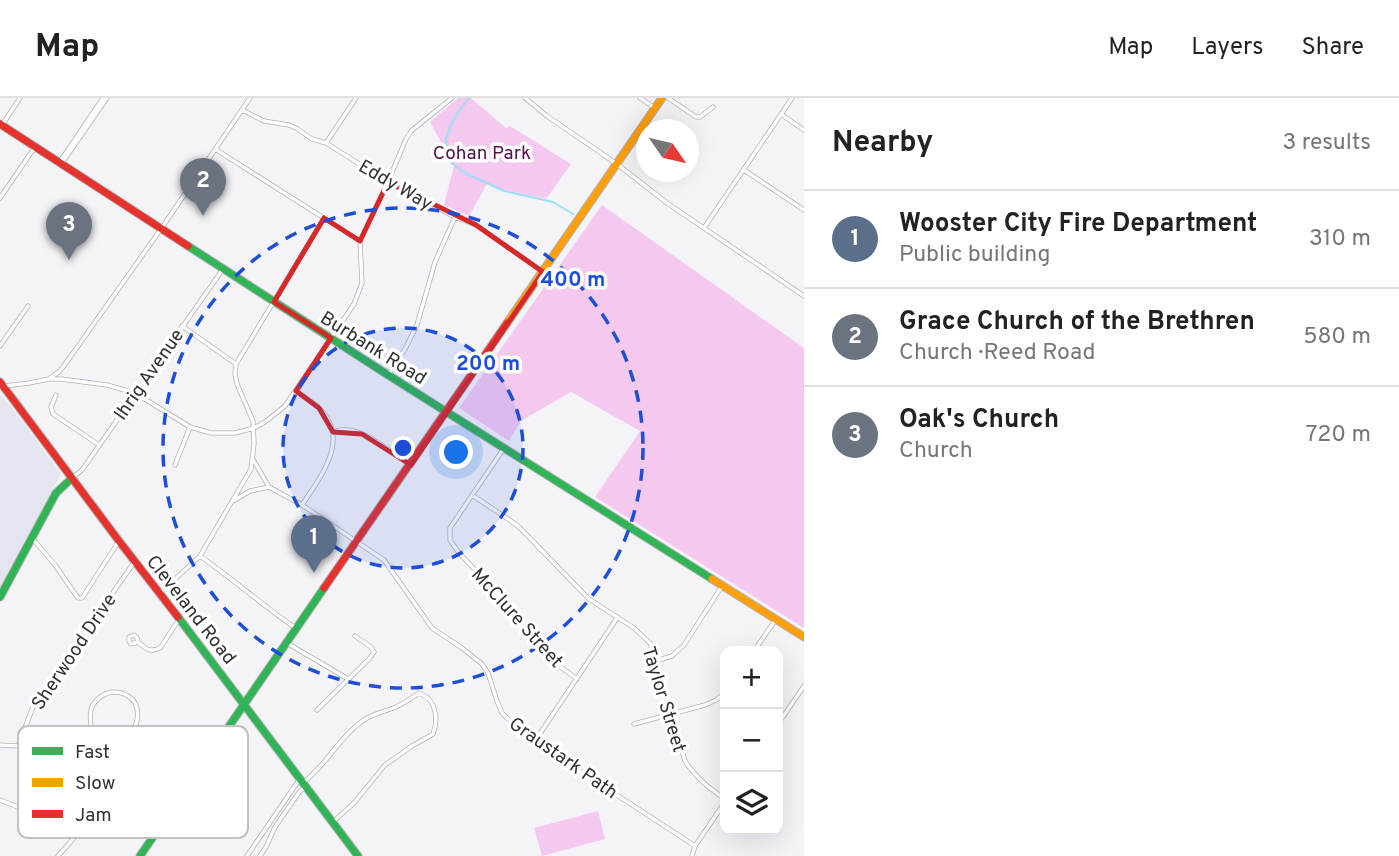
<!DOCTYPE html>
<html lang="en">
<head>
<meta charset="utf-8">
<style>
	body { margin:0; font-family:Overpass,sans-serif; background:#f2f2f2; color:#222 }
	.controls { position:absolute; right:21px; bottom:21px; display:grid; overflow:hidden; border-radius:14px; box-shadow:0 7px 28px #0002 }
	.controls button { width:63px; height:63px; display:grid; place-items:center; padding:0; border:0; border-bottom:2px solid #e0e0e0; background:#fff; color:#222; font:35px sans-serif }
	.compass { position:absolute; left:636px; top:21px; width:63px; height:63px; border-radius:50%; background:#fff; box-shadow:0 7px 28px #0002; rotate:124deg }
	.you { position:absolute; left:457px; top:355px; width:24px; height:24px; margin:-18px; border:5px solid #fff; border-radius:50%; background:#1a73e8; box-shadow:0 0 0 10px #1a73e833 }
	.badge { display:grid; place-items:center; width:46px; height:46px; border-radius:50%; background:#111827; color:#fff; font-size:23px; font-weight:700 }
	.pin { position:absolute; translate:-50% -58px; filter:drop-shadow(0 2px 4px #0008) }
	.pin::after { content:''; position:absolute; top:37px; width:24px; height:21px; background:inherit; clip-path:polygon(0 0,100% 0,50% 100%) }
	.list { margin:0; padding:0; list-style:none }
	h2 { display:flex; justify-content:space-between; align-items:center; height:91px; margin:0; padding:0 28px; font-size:30px }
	h2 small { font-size:23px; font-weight:400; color:#767676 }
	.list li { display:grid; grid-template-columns:46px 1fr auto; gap:21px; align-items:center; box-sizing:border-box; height:98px; padding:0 28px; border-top:2px solid #e0e0e0 }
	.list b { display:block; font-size:26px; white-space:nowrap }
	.list p { margin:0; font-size:23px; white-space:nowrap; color:#767676 }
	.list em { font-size:23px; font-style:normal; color:#767676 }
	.icon { flex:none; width:38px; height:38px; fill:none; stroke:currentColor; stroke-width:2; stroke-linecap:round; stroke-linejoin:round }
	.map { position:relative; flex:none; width:804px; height:758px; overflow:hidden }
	header { display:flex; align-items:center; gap:42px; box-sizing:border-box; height:98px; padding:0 35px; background:#fff; border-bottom:2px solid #e0e0e0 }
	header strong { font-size:33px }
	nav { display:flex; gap:38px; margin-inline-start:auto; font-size:24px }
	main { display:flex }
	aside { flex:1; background:#fff }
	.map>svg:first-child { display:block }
	.built { fill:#e4e5ee }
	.green { fill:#f5c9ef }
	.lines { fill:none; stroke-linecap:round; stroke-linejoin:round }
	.stream { stroke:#9cdff6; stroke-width:2 }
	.street-casing { stroke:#b0b1b4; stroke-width:5 }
	.fast-casing { stroke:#b0b1b4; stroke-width:9 }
	.slow-casing { stroke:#b0b1b4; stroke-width:9 }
	.jam-casing { stroke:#b0b1b4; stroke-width:9 }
	.street { stroke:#fdfdfe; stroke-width:3.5 }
	.fast { stroke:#30b455; stroke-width:7 }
	.slow { stroke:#ff9f0a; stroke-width:7 }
	.jam { stroke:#e5322d; stroke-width:7 }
	.marked { fill:none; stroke:#d62828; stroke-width:5; stroke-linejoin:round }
	.ring { fill:none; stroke:#1d4ed8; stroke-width:3.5; stroke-dasharray:12 9 }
	.labels { text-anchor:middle; stroke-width:7; stroke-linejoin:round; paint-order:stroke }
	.park-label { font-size:19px; fill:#55104d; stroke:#fff }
	.street-label { font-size:19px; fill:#313134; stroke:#fff }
	.key { fill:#fff; stroke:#c1c1c2; stroke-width:2 }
	.key-label { font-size:19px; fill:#313134 }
	.centre { fill:#1d4ed8; stroke:#fff; stroke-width:3.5 }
	.ring-label { font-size:21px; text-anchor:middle; font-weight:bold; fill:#1d4ed8; stroke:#fff; stroke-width:7; stroke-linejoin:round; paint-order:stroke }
</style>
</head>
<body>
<header>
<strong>Map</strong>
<nav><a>Map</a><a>Layers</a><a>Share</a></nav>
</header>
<main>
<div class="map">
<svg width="804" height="758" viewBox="0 0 804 758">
	<rect width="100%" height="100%" fill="#f4f4f8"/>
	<!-- built -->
	<path class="built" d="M0,296L23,324L61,376L0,491Z"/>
	<!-- green -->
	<path class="green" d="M458,0H471L506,30L510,28L571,66L546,101L495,90L487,86L469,118L444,107L454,68L430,24Z
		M602,107L804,250V530L595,399L640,333L571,294L521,323L509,343L459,310Z
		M598,713L605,741L542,758L534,730Z"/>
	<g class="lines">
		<!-- stream -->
		<path class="stream" d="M469,0L459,13L452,25L446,40L448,58L450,64L465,75L504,93L553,104L573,116"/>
		<defs>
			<path id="street" d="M525,0L547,18L617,66L667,105L804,198
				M640,0L655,10
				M668,0L696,19H700L713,9
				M242,12L264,23L289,27L296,30L312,41L326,45L388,84L455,119L476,127L542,173
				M782,17L804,32
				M2,27L20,0
				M326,45L356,0
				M215,51L360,143
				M59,65L103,0
				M62,65L107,0
				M744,72L804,112
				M0,100L35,49
				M704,130L792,0
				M182,228L236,266
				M0,248L28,208
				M388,277L405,251L417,227L435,164L455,119
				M50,280L60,273L71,258L161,131L250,0
				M4,288L29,285L49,281H61L107,287L135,295L190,329L211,335H235L254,330L265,324L285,308L354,206L362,185L360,143L388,84L406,41L411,33L452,0
				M296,293C303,298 311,303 318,309C352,340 321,378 302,407
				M56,297L51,309L53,316L99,347
				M333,334C359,323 390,355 411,367
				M504,350L450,430V442L459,455L522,521L555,565L577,581
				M254,363L269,389
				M175,367L190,329
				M72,380L82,372L223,171
				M472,397L511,423L520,430L589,501L634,530L650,545L685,663C695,679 709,690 725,701
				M233,403L250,393L269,389L302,407L384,462L432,530L462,550L482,566L488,575L497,603L502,615L507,620L568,665L695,748
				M32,440L55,467L78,500H82L119,443
				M200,458C233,481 263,508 297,531
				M160,495L200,458L251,371L254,346L253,323L237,286L235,276L236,266L324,120
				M138,544L131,546L129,543V539L134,537L137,540L138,544C145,550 151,556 161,549L179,521
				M287,545L348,581
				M754,553L776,521
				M656,563L672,558L684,547L722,488
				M111,594C117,594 122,594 128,598C141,606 141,628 127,637C118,643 105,643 94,646C90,623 83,603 111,594Z
				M317,612L369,561L374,554L371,549L355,538
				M634,626L705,607L716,602L725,595
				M778,626L804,588
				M537,640L617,520
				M0,647L18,648L38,652L57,661L106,704L152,740
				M18,648L33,609L135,463
				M73,674L94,646
				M304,684C327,666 338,641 361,624C371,616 384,614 396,609C404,605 412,600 419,595C436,601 439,620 433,636L412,648L385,667L354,705L333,724
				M0,702L23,711
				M58,758L106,704
				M247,758L299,682
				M260,758L266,749L275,729L300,693L306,689
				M692,758L695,748L725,704"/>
			<path id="fast" d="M188,148L388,277L712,481
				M0,499L56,395L72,380
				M178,519L358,758
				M140,758L324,490"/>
			<path id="slow" d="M507,225L662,0
				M712,481L804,539"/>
			<path id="jam" d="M0,26L188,148
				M0,284L119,443L178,519
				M324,490L507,225"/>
		</defs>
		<!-- street casing -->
		<use href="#street" class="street-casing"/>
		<!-- fast casing -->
		<use href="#fast" class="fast-casing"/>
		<!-- slow casing -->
		<use href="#slow" class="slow-casing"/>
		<!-- jam casing -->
		<use href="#jam" class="jam-casing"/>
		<!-- street -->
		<use href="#street" class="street"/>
		<!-- fast -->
		<use href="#fast" class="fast"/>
		<!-- slow -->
		<use href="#slow" class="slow"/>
		<!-- jam -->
		<use href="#jam" class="jam"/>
	</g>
	<!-- marked area -->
	<path class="marked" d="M388,84L476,127L543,174L411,367L362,336L333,334L319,310L296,293L331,240L274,204L324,120L360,143Z"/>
	<!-- distance rings -->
	<circle cx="403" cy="350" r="120" fill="#1d4ed8" fill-opacity=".12"/>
	<g class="ring">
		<circle cx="403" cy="350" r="120"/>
		<circle cx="403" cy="350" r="240"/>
	</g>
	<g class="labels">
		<!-- park labels -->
		<g class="park-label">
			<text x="482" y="61">Cohan Park</text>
		</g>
		<!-- street labels -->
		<g class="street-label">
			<text transform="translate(396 86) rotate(30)" y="7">Eddy Way</text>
			<text transform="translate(374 249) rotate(32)" y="7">Burbank Road</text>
			<text transform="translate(148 276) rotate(-55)" y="7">Ihrig Avenue</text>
			<text transform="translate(192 511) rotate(52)" y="7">Cleveland Road</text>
			<text transform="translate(518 519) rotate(48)" y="7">McClure Street</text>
			<text transform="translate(73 553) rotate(-56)" y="7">Sherwood Drive</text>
			<text transform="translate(665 601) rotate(73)" y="7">Taylor Street</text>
			<text transform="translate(564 659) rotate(35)" y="7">Graustark Path</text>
		</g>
	</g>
	<!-- legend -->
	<rect x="18" y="628" width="230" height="112" rx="10" class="key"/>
	<rect x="32" y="649" width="31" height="8" fill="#30b455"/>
	<rect x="32" y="680" width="31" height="9" fill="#ff9f0a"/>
	<rect x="32" y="712" width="31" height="8" fill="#e5322d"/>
	<g class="key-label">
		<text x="75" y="660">Fast</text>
		<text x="75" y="691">Slow</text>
		<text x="75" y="723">Jam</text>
	</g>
	<circle cx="403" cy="350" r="10" class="centre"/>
	<g class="ring-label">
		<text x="573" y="188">400 m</text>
		<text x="488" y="272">200 m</text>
	</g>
</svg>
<div class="controls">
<button>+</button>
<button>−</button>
<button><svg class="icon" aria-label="layers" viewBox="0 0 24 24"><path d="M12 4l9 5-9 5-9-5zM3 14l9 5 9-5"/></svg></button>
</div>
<svg class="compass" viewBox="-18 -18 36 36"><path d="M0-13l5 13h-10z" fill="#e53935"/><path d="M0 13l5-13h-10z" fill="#767676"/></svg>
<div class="you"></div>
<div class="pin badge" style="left:314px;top:475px;background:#5c6f8a">1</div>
<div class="pin badge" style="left:203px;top:118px;background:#6b7280">2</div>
<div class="pin badge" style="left:69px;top:162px;background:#6b7280">3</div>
</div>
<aside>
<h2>Nearby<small>3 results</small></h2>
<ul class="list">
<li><span class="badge" style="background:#5c6f8a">1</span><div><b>Wooster City Fire Department</b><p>Public building</p></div><em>310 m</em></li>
<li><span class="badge" style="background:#6b7280">2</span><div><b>Grace Church of the Brethren</b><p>Church · Reed Road</p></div><em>580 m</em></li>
<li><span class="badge" style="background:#6b7280">3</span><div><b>Oak's Church</b><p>Church</p></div><em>720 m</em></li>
</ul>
</aside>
</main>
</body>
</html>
